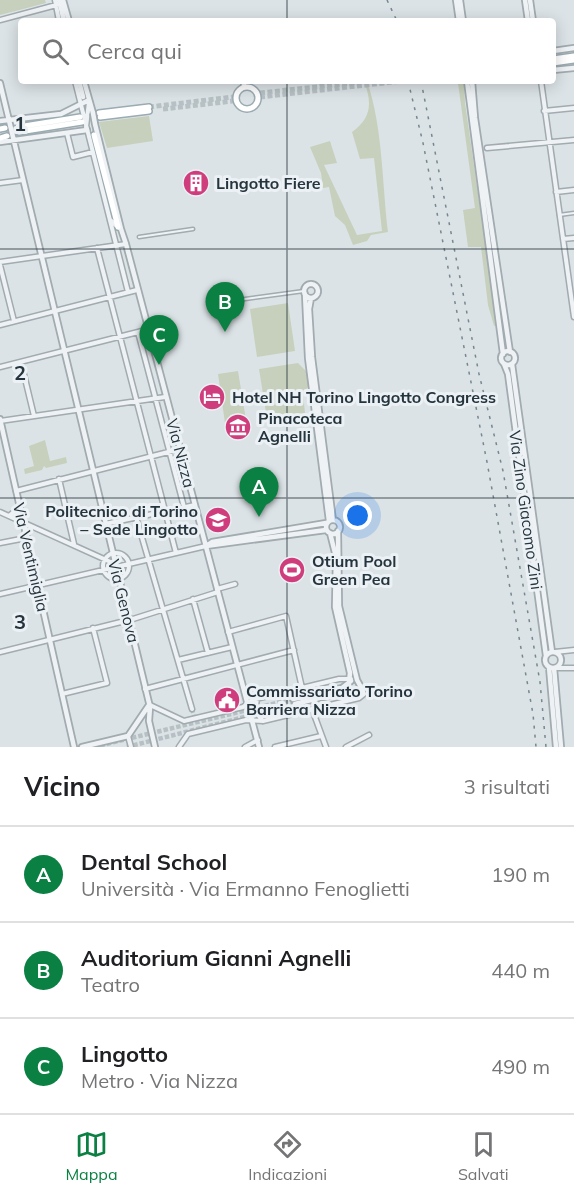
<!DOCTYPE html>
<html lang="it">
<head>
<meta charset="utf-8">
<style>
	body { margin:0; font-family:Mulish,sans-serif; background:#f6f6f6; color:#202124 }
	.you { position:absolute; left:358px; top:516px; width:21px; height:21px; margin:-15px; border:4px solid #fff; border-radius:50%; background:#1a73e8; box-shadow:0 0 0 9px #1a73e833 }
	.badge { display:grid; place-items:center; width:39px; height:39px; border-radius:50%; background:#0b8043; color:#fff; font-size:20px; font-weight:700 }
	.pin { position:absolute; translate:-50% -50px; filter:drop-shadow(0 2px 3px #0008) }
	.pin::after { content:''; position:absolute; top:32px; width:21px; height:18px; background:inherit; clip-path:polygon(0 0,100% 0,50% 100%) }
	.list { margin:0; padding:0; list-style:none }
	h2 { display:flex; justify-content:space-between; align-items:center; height:78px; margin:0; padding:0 24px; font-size:26px }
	h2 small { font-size:20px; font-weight:400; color:#757577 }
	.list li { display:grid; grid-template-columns:39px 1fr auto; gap:18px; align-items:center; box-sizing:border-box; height:96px; padding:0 24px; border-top:2px solid #e0e0e0 }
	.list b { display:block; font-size:22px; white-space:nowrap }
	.list p { margin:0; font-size:20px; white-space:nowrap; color:#757577 }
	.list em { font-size:20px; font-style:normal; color:#757577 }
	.icon { flex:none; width:33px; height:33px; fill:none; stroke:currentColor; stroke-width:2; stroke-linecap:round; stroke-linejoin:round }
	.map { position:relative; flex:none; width:574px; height:747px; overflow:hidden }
	.search { position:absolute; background:#fff; box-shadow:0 3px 15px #0003; left:18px; right:18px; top:18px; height:66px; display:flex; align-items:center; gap:15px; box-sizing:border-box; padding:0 21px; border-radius:6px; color:#757577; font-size:22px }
	.sheet { height:366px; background:#fff }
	nav { display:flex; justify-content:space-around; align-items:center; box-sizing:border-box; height:84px; border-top:2px solid #e0e0e0; background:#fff; font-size:16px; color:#757577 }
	nav a { display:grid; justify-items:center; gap:3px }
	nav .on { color:#0b8043 }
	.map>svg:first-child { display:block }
	.green { fill:#c7d0bd }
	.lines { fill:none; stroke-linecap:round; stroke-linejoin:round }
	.minor-tunnel { stroke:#b7c0c4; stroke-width:4; stroke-dasharray:4 2; stroke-linecap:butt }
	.tertiary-tunnel { stroke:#b7c0c4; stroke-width:4.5; stroke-dasharray:4.5 2; stroke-linecap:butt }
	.primary-tunnel { stroke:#b7c0c4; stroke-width:5; stroke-dasharray:5 2.5; stroke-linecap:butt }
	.pedestrian-casing { stroke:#a1abb0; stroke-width:5 }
	.minor-casing { stroke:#a1abb0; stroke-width:7 }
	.tertiary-casing { stroke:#a1abb0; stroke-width:8 }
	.primary-casing { stroke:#9babb2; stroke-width:8 }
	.pedestrian { stroke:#eef2f5; stroke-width:2 }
	.minor { stroke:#eef2f5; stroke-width:4 }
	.tertiary { stroke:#eef2f5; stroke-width:4.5 }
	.primary { stroke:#fff; stroke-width:5 }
	.rail { stroke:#758790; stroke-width:1.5; stroke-dasharray:3 6; stroke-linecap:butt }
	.tertiary-bridge-casing { stroke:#a1abb0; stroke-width:8; stroke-linecap:butt }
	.tertiary-bridge { stroke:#eef2f5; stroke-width:4.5 }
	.grid { fill:none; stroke:#25343d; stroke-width:1.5; stroke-opacity:0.55 }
	.labels { text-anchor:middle; stroke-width:6; stroke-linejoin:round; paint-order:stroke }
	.poi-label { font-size:16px; font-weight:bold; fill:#25343d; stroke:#ebf1f4; text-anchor:start }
	.street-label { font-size:16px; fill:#25343d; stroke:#ebf1f4 }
	.grid-label { font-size:20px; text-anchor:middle; font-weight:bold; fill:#25343d; stroke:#ebf1f4; stroke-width:6; stroke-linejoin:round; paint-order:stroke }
</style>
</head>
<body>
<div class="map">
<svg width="574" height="747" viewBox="0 0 574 747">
	<rect width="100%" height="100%" fill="#dce3e6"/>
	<!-- green -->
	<path class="green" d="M0,0H45L46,3L0,15Z
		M364,81H367C383,128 382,183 388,232L371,235L367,241L353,245L345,225L335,216L329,187L323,188L321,173L310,147L330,141L337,163L324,165L357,235L382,231L374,158L360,159L352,132C372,118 372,102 364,81Z
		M442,81H464L465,103L497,325L494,326L488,305L481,247H468L463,210L475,208L458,83L451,84Z
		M149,116L153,141L107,148L99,122Z
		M288,303L295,351L257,357L250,309Z
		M298,363L308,373L309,386L303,393L305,413L267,419L259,369Z
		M238,371L246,420H241L239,413L230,415L231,422L225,423L218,374Z
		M45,440L50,461L66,457L67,463L46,468L44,466L42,470L25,474L24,469L34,466L29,446Z"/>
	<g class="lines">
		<!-- minor-tunnel -->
		<path class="minor-tunnel" d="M192,709L194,716"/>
		<!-- tertiary-tunnel -->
		<path class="tertiary-tunnel" d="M94,747L293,699
			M127,747L295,704"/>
		<!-- primary-tunnel -->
		<path class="primary-tunnel" d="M260,93L372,81
			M260,97L401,81
			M149,107L233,97
			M163,109L233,101
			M0,125L15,127
			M6,133L19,132
			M94,135L97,118"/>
		<defs>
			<path id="pedestrian" d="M559,215L574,213
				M139,237L193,229
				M238,300L304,291"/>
			<path id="minor" d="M55,0L59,21
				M0,20L60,4
				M75,81L128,292
				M541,81L574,317
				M544,111L574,108
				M86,127L89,102
				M67,133L73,157L93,152
				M487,148L574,140
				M0,183L23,180
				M556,192L574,190
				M563,239L574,238
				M97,248L176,553
				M0,262L126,244
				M0,265L14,321
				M0,325L137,290
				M138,332L184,507
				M21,362L34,416
				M0,367L146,330
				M0,421L165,397
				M59,479L74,544
				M16,491L180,449
				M0,512L115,564
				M9,516L20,507
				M136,517L192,709
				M105,524L195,505
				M0,543L26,538
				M103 566a13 13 0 1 1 26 0a13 13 0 1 1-26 0Z
				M217,589L235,584
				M0,594L206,546
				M193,599L208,653
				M228,632L286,616L302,688
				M0,652L133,619L218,592
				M555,652L574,650
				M178,660L232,647
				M557,668H574
				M145,689L294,650
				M62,694L107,683L93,628
				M257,699L255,711L263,721
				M150,705L184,721L243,707L252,700L339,679H351
				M312,709L326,747
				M128,736L131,747
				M179,747L188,734L246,720L263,721L359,698L364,694L362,689
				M245,747L258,740
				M275,747L321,736
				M346,747L369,735"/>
			<path id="tertiary" d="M59,0L64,21
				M63,0L69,21
				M456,0L459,21
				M460,0L463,21
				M525,0L528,21
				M530,0L533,21
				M553,51L574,48
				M553,70L574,68
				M79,81L83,97
				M84,81L93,113
				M467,81L503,354
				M472,81L475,118L510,352
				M0,83L150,707L149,721L155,747
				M244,84V87
				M0,121L61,114L89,100
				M95,124L121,229
				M0,142L87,130
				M111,221L121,229L126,244L259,747
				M304 291a7 7 0 1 1 14 0a7 7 0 1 1-14 0Z
				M305,294L308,358L329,521
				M311,298L309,309L312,357L333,520
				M501 358a7 7 0 1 1 14 0a7 7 0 1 1-14 0Z
				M504,364L508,374L546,656
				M512,364L552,652
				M0,419L74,747
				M326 527a7 7 0 1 1 14 0a7 7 0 1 1-14 0Z
				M330,533L336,557L335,607L350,673L349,682
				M206,546L212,542L326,523
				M206,546L326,530
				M545 660a8 8 0 1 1 16 0a8 8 0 1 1-16 0Z
				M549,667L556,747
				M554,668L561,747
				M293,699L342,688L351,681
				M295,704L343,692L355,694L362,689L357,680L339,606L338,531
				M82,747L128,736L149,705"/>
			<path id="primary" d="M553,59L574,56
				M553,63L574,60
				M236 98a11 11 0 1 1 22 0a11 11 0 1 1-22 0Z
				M99,113L149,107
				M100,117L149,111
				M18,127L80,117
				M0,129L5,128
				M19,132L82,122
				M94,135L118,227
				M0,138L7,136"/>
		</defs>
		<!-- pedestrian casing -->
		<use href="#pedestrian" class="pedestrian-casing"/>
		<!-- minor casing -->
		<use href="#minor" class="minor-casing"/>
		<!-- tertiary casing -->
		<use href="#tertiary" class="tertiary-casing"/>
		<!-- primary casing -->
		<use href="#primary" class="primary-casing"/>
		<!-- pedestrian -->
		<use href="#pedestrian" class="pedestrian"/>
		<!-- minor -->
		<use href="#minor" class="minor"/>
		<!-- tertiary -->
		<use href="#tertiary" class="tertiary"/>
		<!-- primary -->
		<use href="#primary" class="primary"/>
		<!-- rail -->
		<path class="rail" d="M387,0L397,21
			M408,81L423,143L487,462L533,714L536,747
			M421,81L479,374L503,471L540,682L546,747"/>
		<defs>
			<path id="tertiary-bridge" d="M93,113L95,124"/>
		</defs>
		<!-- tertiary-bridge casing -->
		<use href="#tertiary-bridge" class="tertiary-bridge-casing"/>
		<!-- tertiary-bridge -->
		<use href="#tertiary-bridge" class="tertiary-bridge"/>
	</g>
	<!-- grid -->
	<path class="grid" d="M287,0V21M287,81V747M0,249H574M0,498H574"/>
	<!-- icons -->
	<defs>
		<symbol id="building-disc" viewBox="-11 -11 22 22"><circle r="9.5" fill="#cf3d7c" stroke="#ebf1f4"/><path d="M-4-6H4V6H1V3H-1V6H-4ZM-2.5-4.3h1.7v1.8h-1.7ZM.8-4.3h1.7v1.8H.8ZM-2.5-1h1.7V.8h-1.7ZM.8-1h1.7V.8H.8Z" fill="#fff"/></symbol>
		<symbol id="hotel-disc" viewBox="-11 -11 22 22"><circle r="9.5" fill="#cf3d7c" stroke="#ebf1f4"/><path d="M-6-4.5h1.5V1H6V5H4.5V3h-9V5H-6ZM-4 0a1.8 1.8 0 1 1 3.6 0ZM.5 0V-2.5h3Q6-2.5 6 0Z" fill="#fff"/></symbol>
		<symbol id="museum-disc" viewBox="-11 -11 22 22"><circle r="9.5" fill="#cf3d7c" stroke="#ebf1f4"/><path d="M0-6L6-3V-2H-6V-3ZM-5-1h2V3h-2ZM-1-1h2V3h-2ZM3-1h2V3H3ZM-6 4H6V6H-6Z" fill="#fff"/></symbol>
		<symbol id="university-disc" viewBox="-11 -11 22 22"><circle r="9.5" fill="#cf3d7c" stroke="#ebf1f4"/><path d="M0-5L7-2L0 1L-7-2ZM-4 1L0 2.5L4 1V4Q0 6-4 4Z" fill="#fff"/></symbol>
		<symbol id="stadium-disc" viewBox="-11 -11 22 22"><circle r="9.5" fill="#cf3d7c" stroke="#ebf1f4"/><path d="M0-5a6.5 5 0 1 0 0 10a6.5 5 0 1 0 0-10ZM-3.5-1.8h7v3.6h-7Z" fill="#fff"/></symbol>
		<symbol id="civic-disc" viewBox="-11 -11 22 22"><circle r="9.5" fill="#cf3d7c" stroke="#ebf1f4"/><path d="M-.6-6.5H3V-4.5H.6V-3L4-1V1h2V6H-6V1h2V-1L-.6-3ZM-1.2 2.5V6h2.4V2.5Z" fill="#fff"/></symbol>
	</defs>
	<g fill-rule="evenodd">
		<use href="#building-disc" x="181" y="168" width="30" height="30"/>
		<use href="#hotel-disc" x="197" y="382" width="30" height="30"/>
		<use href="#museum-disc" x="223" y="412" width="30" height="30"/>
		<use href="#university-disc" x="203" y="505" width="30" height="30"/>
		<use href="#stadium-disc" x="277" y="555" width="30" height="30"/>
		<use href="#civic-disc" x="212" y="685" width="30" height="30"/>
	</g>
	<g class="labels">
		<!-- poi labels -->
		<g class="poi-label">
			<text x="216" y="189">Lingotto Fiere</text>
			<text x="232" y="403">Hotel NH Torino Lingotto Congress</text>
			<text x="258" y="424">Pinacoteca<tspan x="258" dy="18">Agnelli</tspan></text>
			<text x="198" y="517" text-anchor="end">Politecnico di Torino<tspan x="198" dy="18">– Sede Lingotto</tspan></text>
			<text x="312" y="567">Otium Pool<tspan x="312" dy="18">Green Pea</tspan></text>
			<text x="246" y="697">Commissariato Torino<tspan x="246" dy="18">Barriera Nizza</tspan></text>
		</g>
		<!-- street labels -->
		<g class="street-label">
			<text transform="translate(181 453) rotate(75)" y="6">Via Nizza</text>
			<text transform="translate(526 510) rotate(82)" y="6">Via Zino Giacomo Zini</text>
			<text transform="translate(31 557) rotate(77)" y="6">Via Ventimiglia</text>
			<text transform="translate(124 601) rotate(76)" y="6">Via Genova</text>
		</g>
	</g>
	<g class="grid-label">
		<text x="20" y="131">1</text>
		<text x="20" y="380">2</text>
		<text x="20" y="629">3</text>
	</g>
</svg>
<div class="you"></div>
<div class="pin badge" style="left:259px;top:517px">A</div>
<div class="pin badge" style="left:225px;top:332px">B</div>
<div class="pin badge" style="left:159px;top:365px">C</div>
<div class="search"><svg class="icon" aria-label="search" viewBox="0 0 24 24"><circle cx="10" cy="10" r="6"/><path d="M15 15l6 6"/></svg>Cerca qui</div>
</div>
<section class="sheet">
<h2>Vicino<small>3 risultati</small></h2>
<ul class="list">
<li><span class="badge">A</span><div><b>Dental School</b><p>Università · Via Ermanno Fenoglietti</p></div><em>190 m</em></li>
<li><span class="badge">B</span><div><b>Auditorium Gianni Agnelli</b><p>Teatro</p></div><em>440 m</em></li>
<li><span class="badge">C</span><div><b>Lingotto</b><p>Metro · Via Nizza</p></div><em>490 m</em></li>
</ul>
</section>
<nav>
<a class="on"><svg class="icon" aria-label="map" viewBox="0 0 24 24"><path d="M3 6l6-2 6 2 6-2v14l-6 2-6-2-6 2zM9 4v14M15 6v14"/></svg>Mappa</a>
<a><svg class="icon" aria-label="directions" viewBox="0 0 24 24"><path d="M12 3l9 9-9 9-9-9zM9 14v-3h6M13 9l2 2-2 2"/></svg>Indicazioni</a>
<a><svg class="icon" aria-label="saved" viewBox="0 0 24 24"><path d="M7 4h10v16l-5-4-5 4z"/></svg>Salvati</a>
</nav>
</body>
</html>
